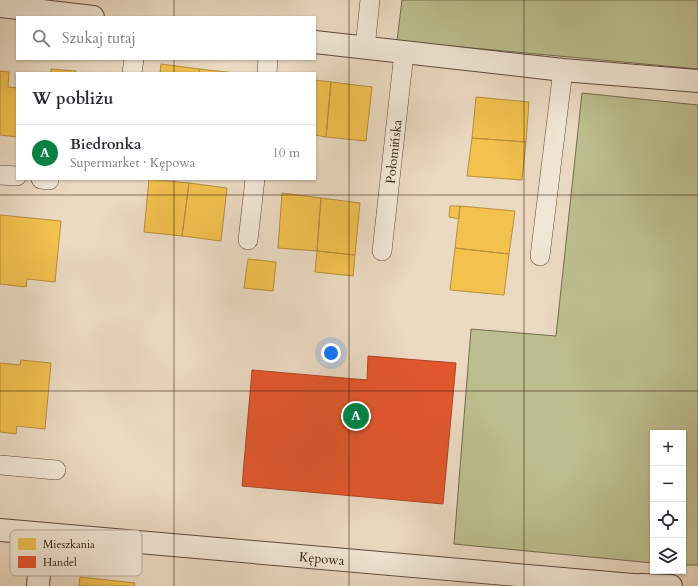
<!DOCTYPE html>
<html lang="pl">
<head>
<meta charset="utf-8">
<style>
	body { margin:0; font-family:Cardo,serif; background:#f2f2f3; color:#2b2b33 }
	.controls { position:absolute; right:12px; bottom:12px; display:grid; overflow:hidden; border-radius:0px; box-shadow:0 1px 3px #0004 }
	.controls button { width:36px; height:36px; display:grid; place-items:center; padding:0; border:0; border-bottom:1px solid #e1e1e2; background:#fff; color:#2b2b33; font:20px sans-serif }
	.you { position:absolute; left:331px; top:353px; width:14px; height:14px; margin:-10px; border:3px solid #fff; border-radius:50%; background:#1a73e8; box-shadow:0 0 0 6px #1a73e833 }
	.badge { display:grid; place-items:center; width:26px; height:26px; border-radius:50%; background:#0b8043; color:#fff; font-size:13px; font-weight:700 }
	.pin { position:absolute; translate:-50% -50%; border:2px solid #fff; box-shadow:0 1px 4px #0006 }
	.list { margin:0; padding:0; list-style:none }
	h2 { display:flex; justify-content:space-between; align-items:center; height:52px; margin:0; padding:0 16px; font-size:17px }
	h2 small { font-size:13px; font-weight:400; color:#7c7c81 }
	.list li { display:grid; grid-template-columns:26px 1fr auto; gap:12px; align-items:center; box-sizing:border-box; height:56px; padding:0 16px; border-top:1px solid #e1e1e2 }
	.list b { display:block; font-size:15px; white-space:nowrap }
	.list p { margin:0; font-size:13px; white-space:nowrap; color:#7c7c81 }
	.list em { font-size:13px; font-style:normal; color:#7c7c81 }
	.icon { flex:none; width:22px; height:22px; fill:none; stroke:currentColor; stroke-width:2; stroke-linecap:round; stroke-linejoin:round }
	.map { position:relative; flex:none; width:698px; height:586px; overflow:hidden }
	.search { position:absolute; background:#fff; box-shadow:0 1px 3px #0004; left:16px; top:16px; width:300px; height:44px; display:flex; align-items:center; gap:10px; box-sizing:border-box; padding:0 14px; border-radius:0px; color:#7c7c81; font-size:15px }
	.panel { position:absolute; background:#fff; box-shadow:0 1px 3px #0004; left:16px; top:72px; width:300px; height:108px; border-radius:0px }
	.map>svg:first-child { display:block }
	.green { fill:#bdbe8f; stroke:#766a4f }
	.homes { fill:#f2c14e; stroke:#b88e3b }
	.shops { fill:#e4572e; stroke:#ae4425 }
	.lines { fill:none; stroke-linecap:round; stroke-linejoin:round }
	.lane-casing { stroke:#5e483c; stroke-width:20 }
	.street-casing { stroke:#5e483c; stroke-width:24 }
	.lane { stroke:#f2e7d7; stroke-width:19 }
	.street { stroke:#f2e7d7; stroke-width:22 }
	.grid { fill:none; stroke:#2f170f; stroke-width:1; stroke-opacity:0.55 }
	.labels { text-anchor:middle; stroke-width:4; stroke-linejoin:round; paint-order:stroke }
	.street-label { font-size:13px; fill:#2f170f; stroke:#f2e7d7 }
	.key { fill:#f2e7d7; stroke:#b8a99b; stroke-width:1 }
	.key-label { font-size:11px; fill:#2f170f }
</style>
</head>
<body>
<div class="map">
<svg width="698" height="586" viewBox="0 0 698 586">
	<rect width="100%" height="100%" fill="#ebdac2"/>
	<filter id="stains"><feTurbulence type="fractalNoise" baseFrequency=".005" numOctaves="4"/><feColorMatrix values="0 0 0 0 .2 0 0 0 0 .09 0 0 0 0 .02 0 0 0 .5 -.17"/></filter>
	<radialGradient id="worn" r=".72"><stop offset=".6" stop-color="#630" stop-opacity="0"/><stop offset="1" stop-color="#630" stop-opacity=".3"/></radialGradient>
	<!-- green -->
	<path class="green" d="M402,0H698V69L397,41Z
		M582,93L698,105V565H683V433H653V563L454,544L471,329L556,336Z"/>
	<!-- homes -->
	<path class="homes" d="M161,64L199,69V73H160Z
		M51,69L76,71L75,73H53L51,72Z
		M199,69L236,73H199Z
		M0,71L9,72L8,87L17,88V137L0,135Z
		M315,80L331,82L326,137L315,135Z
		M331,82L372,87L366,141L326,137Z
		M476,97L529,102L526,142L472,138Z
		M472,138L526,142L522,180L467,176Z
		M149,179L189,183L182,236L144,232Z
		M189,183L227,188L221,241L182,236Z
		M282,193L321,198L317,251L278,248Z
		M321,198L360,203L355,255L317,251Z
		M450,206H460L459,219L449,217Z
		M460,206L515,211L509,254L455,248Z
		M0,215L61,221L55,282L27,279L26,287L0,284Z
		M455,248L509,254L504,295L450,290Z
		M317,251L355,255L353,276L315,272Z
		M248,259L276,262L273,291L244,288Z
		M21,360L51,363L45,429L17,426L16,434L0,432V363L20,365Z
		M80,577L135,583L134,586H79Z"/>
	<!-- shops -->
	<path class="shops" d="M368,356L456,363L443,504L242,486L252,370L367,380Z"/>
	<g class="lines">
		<defs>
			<g id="lane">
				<path d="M365,48L370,0"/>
				<path d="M132,73L134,59"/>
				<path d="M267,73L268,59"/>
				<path d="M0,175L17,176"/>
				<path d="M41,179L49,180"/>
				<path d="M248,240L255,179"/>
				<path id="s1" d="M382,251L404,53"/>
				<path d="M540,256L563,70"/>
				<path d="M0,465L56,470"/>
			</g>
			<g id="street">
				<path d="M0,6L93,17"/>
				<path d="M315,42L563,70L698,81"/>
				<path id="s2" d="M0,530L644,586"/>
				<path d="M641,585L671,586"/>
				<path d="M38,586L42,534"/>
			</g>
		</defs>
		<!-- lane casing -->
		<use href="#lane" class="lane-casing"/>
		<!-- street casing -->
		<use href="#street" class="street-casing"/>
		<!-- lane -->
		<use href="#lane" class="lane"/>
		<!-- street -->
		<use href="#street" class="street"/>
	</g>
	<!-- grid -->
	<path class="grid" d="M174,0V17M349,0V586M524,0V586M174,59V73M174,179V586M0,195H698M0,391H698"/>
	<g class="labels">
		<!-- street labels -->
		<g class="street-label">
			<text dy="5" stroke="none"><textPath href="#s1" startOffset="100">Połomińska</textPath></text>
			<text dy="5" stroke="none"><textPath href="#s2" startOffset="323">Kępowa</textPath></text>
		</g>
	</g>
	<!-- legend -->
	<rect x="10" y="530" width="132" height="46" rx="6" class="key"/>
	<rect x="18" y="538" width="18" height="12" fill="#f2c14e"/>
	<rect x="18" y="556" width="18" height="12" fill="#e4572e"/>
	<g class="key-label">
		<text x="43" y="548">Mieszkania</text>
		<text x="43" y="566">Handel</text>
	</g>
	<rect width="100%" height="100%" filter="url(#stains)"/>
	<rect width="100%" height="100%" fill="url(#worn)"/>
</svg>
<div class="controls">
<button>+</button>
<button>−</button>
<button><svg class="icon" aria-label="locate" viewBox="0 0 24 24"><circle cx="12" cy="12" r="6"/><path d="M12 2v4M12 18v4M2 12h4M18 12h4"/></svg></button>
<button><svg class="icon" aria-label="layers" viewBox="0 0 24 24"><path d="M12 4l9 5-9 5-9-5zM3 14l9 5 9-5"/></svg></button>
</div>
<div class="you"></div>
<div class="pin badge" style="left:356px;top:416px">A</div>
<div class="search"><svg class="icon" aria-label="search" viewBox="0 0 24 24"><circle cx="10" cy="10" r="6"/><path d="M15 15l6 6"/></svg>Szukaj tutaj</div>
<section class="panel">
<h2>W pobliżu<small></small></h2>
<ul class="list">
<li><span class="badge">A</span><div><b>Biedronka</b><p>Supermarket · Kępowa</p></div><em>10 m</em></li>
</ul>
</section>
</div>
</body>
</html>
